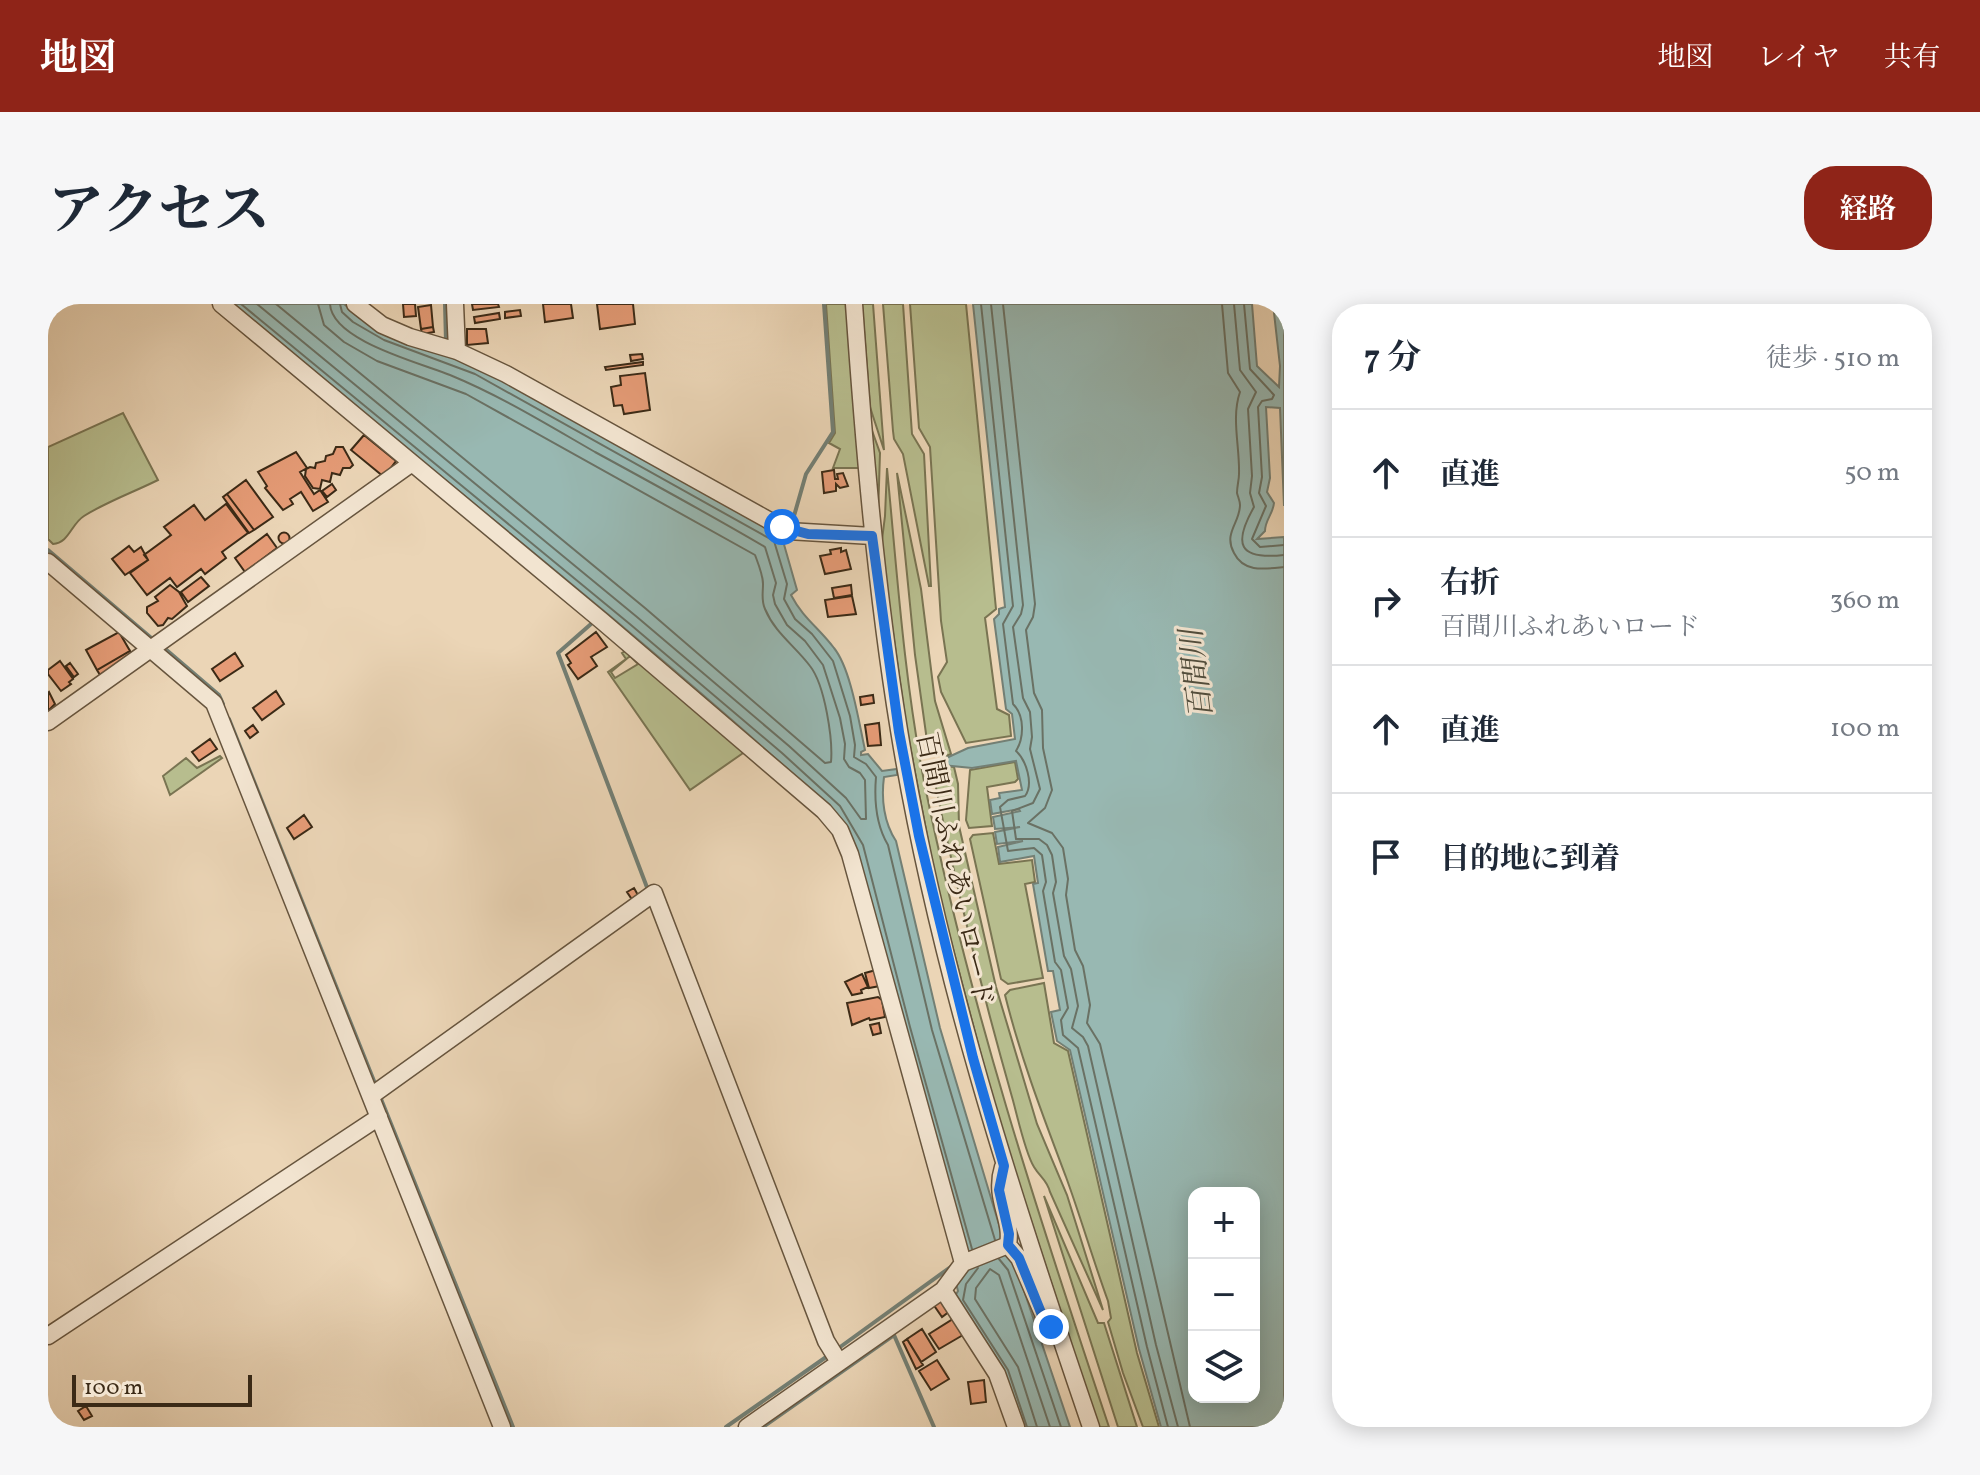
<!DOCTYPE html>
<html lang="ja">
<head>
<meta charset="utf-8">
<style>
	body { margin:0; font-family:Vollkorn,"Noto Serif JP",serif; background:#f6f6f7; color:#1f2937 }
	.controls { position:absolute; right:24px; bottom:24px; display:grid; overflow:hidden; border-radius:16px; box-shadow:0 4px 20px #0003 }
	.controls button { width:72px; height:72px; display:grid; place-items:center; padding:0; border:0; border-bottom:2px solid #e0e1e3; background:#fff; color:#1f2937; font:40px sans-serif }
	.scale { position:absolute; left:24px; bottom:20px; width:180px; box-sizing:border-box; padding-left:8px; border:4px solid #3b2a16; border-top:0; font-size:22px; line-height:28px; white-space:nowrap; color:#3b2a16; -webkit-text-stroke:6px #f2e4d0; paint-order:stroke }
	.stop { position:absolute; width:24px; height:24px; margin:-18px; border:6px solid #1a73e8; border-radius:50%; background:#fff }
	.stop.end { background:#1a73e8; border-color:#fff; box-shadow:0 2px 8px #0008 }
	.list { margin:0; padding:0; list-style:none }
	h2 { display:flex; justify-content:space-between; align-items:center; height:104px; margin:0; padding:0 32px; font-size:34px }
	h2 small { font-size:26px; font-weight:400; color:#747a83 }
	.list li { display:grid; grid-template-columns:52px 1fr auto; gap:24px; align-items:center; box-sizing:border-box; height:128px; padding:0 32px; border-top:2px solid #e0e1e3 }
	.list b { display:block; font-size:30px; white-space:nowrap }
	.list p { margin:0; font-size:26px; white-space:nowrap; color:#747a83 }
	.list em { font-size:26px; font-style:normal; color:#747a83 }
	.icon { flex:none; width:44px; height:44px; fill:none; stroke:currentColor; stroke-width:2; stroke-linecap:round; stroke-linejoin:round }
	.map { position:relative; flex:none; width:1236px; height:1123px; overflow:hidden; border-radius:32px }
	header { display:flex; align-items:center; gap:48px; box-sizing:border-box; height:112px; padding:0 40px; background:#8f2418; color:#fff }
	header strong { font-size:38px }
	nav { display:flex; gap:44px; margin-inline-start:auto; font-size:28px }
	.intro { display:flex; align-items:center; justify-content:space-between; box-sizing:border-box; height:192px; padding:0 48px }
	h1 { margin:0; font-size:56px }
	.button { padding:20px 36px; border-radius:32px; background:#8f2418; color:#fff; font-size:28px; font-weight:700 }
	main { display:flex; gap:48px; padding:0 48px }
	aside { flex:1; background:#fff; border-radius:32px; box-shadow:0 4px 20px #0003 }
	.map>svg:first-child { display:block }
	.green { fill:#b7bd8e; stroke:#797452; stroke-width:2; fill-rule:evenodd }
	.water { fill:#98b8b2; stroke:#737f74; stroke-width:2; fill-rule:evenodd }
	.lines { fill:none; stroke-linecap:round; stroke-linejoin:round }
	.shore { stroke:#6a7164; stroke-width:2 }
	.stream { stroke:#737f74; stroke-width:4 }
	.building { fill:#e59b76; stroke:#3b2a16; stroke-width:2 }
	.minor-casing { stroke:#67553e; stroke-width:19 }
	.minor { stroke:#f2e4d0; stroke-width:16 }
	.route { stroke:#1a73e8; stroke-width:10 }
	.labels { text-anchor:middle; stroke-width:6; stroke-linejoin:round; paint-order:stroke }
	.street-label { font-size:28px; fill:#3b2a16; stroke:#f2e4d0 }
	.water-label { font-size:30px; font-style:italic; fill:#524e3d; stroke:#f2e4d0 }
</style>
</head>
<body>
<header>
<strong>地図</strong>
<nav><a>地図</a><a>レイヤ</a><a>共有</a></nav>
</header>
<div class="intro"><h1>アクセス</h1><a class="button">経路</a></div>
<main>
<div class="map">
<svg width="1236" height="1123" viewBox="0 0 1236 1123">
	<rect width="100%" height="100%" fill="#ebd5b6"/>
	<filter id="stains"><feTurbulence type="fractalNoise" baseFrequency=".0025" numOctaves="4"/><feColorMatrix values="0 0 0 0 .2 0 0 0 0 .09 0 0 0 0 .02 0 0 0 .5 -.17"/></filter>
	<radialGradient id="worn" r=".72"><stop offset=".6" stop-color="#630" stop-opacity="0"/><stop offset="1" stop-color="#630" stop-opacity=".3"/></radialGradient>
	<!-- green -->
	<path class="green" d="M778,0H800L812,164H785L792,145L781,139L787,129Z
		M814,0H825L836,146L822,103Z
		M835,0H855L864,130L876,150L883,282H881L855,150L846,135L845,127Z
		M862,0H918L948,305L937,314L949,405L961,411L963,432L918,439L893,388L890,373L899,358L893,317L882,143L871,124Z
		M75,109L110,176C86,188 58,198 36,212C23,220 21,239 5,240L0,235V143Z
		M822,121L832,149L830,213Z
		M839,164C849,268 856,374 876,477C920,697 990,911 1061,1123H1050L949,812L889,584L858,421L833,244L837,212Z
		M849,169L873,285L887,397L903,450L896,453L892,436L886,437L888,450L881,451L867,351Z
		M579,346L698,447L642,486L560,368L578,355L574,349ZM582,352L590,360L567,374L563,368Z
		M172,452L174,454L122,491L115,472L138,454L149,464Z
		M967,458L970,475L967,478L939,483L944,522L921,524L918,516L922,466Z
		M897,462L906,463L910,480L911,522L948,683L989,820L1019,891L1055,1006L1002,888C999,876 992,873 986,863C977,849 969,810 964,793C933,684 906,575 884,464L891,463L894,478H899Z
		M945,529L951,560L984,556L987,578L977,580L995,674L960,680L953,675L922,535L925,531Z
		M996,679L1006,739L1020,747L1089,1049L1111,1123H1095L1075,1069L1060,1018L1063,1014L1060,997C1045,956 1033,914 1018,873C995,812 973,755 957,691L962,686Z
		M996,892L1050,1019H1056L1089,1123H1070Z"/>
	<!-- water -->
	<path class="water" d="M181,0H296L310,12L430,63L738,232L735,237L749,286L743,291C755,314 771,324 786,344C803,365 811,419 817,446L813,448V451L820,450L834,467L849,465V471L836,473C833,495 836,519 848,537L892,724L955,934C954,945 959,953 967,960L1022,1123H972L905,995L910,987L908,979L921,965L786,507C592,330 384,167 181,0Z
		M925,0H1204L1209,62L1231,83L1232,62L1225,0H1236V202L1232,104L1218,103L1222,174L1219,188L1226,199C1225,210 1217,216 1217,227L1209,235L1236,233V1123H1113L1091,1045L1022,746L1009,737L1003,708L1012,706L1005,667H1000L985,580L990,579L986,552L952,558L950,543L975,537L949,540L947,528L972,523L947,525L945,513L972,507L971,505L944,510L942,496L952,494L951,489L974,486L968,457L924,464L894,461V456L920,444L967,435L964,410L958,405L946,315L951,310V305L957,303ZM1206,889V1093H1146V889Z"/>
	<g class="lines">
		<!-- shore -->
		<path class="shore" d="M193,0L583,321L734,449L792,502L815,541L862,723L924,945
			M209,0L589,313L741,442L798,494L813,515H818L817,476L812,469L801,463L796,455L797,440L792,414L775,361L757,337L739,321L727,300L725,291L728,279L717,243C661,210 604,179 547,148C500,121 453,92 402,71C373,59 284,37 282,0
			M228,0L597,304L777,459L783,458C785,436 777,381 762,362C747,342 727,329 717,305C713,296 715,290 715,280C715,271 710,259 707,251L418,90L329,57L296,38L276,21L270,0
			M292,0L294,8L305,18L336,36L427,70L726,237L739,280L736,295L747,315L764,330L785,357L802,412L807,441L806,453L818,460L828,473C826,497 828,521 840,541L884,726L947,936
			M933,0L965,302L955,320L965,400C977,412 976,434 968,447C978,456 986,480 977,492L960,496L952,503L960,547L986,544L994,551L998,578L995,587L1007,658L1013,666L1020,704L1013,716L1015,731L1030,744L1099,1043L1120,1123
			M943,0L975,301L973,310L965,323L975,394L982,408L984,433L982,445L992,485L985,499L964,507L968,535H991L999,541L1004,551L1008,578L1005,589L1016,652L1023,665L1030,702L1024,724L1035,733L1040,742L1108,1041L1130,1123
			M955,0L987,300L985,313L978,326L986,389L994,406L995,444L1004,486L997,504L980,519L1004,529L1015,544L1020,575L1018,591L1027,646L1035,662L1042,701L1039,719L1052,740L1142,1123
			M1174,0L1180,69L1192,88C1183,114 1192,143 1191,170C1191,176 1189,182 1189,189C1190,193 1192,197 1192,201C1192,219 1175,229 1186,249C1196,269 1217,265 1236,263
			M1186,0L1192,66L1208,88L1200,105L1204,172L1202,189L1206,203C1185,240 1190,256 1236,251
			M1196,0L1202,65L1226,91L1224,95L1214,97L1210,103L1214,173L1211,189L1218,202L1204,235L1212,243L1236,241
			M951,955L960,966L1013,1123
			M930,964L918,980L915,996L960,1066L979,1123
			M989,1123L970,1063L927,995L928,984L942,965L951,971L1002,1123"/>
		<!-- stream -->
		<path class="stream" d="M397,0L398,38
			M744,219L758,170L785,128L776,0
			M0,246L108,338
			M543,320L510,349L600,586
			M115,343L171,391L175,400
			M181,415L328,782
			M331,790L465,1123
			M788,1046L904,962
			M678,1123L781,1051
			M715,1123L846,1031L886,1123"/>
	</g>
	<!-- building -->
	<path class="building" d="M355,0H367L368,12L356,13Z
		M424,0H450L451,3L425,6Z
		M495,0H523L525,14L497,18Z
		M549,0H585L587,20L552,25Z
		M383,1L385,23L373,25L370,3Z
		M472,6L473,12L457,14V8Z
		M451,9L452,15L427,19L426,13Z
		M385,23L386,28L374,30L373,25Z
		M419,25H438L440,39L419,41Z
		M594,50L595,55L583,57L582,51Z
		M595,58V61L558,66L557,63Z
		M597,69L602,106L576,110L574,101L566,102L563,83L573,81L572,72Z
		M316,131L348,157L336,173L303,146Z
		M288,143H295L305,161L302,164H295L292,171L284,169L282,178L274,176L272,185L265,184L257,172L258,165L262,163L267,164L268,159L277,157L278,152L285,150Z
		M248,148L259,164L252,168L266,190L272,186L280,198L265,207L253,188L242,195L245,200L235,206L217,184L219,182L210,168Z
		M786,166L787,175H790L789,170L795,169L800,182L792,184L788,180V187L776,189L774,168Z
		M198,176L225,213L206,226L179,190Z
		M284,180L288,186L279,193L274,187Z
		M179,190L206,226L201,229L175,193Z
		M178,200L200,229L174,248L178,254L157,270L153,265L129,283L122,274L99,291L82,269L100,256L96,251L123,231L116,223L146,201L157,216Z
		M230.5 234a5.5 5.5 0 1 1 11 0a5.5 5.5 0 1 1-11 0Z
		M219,230L229,244L197,268L187,254Z
		M81,242L86,248L93,243L100,256L77,271L64,255Z
		M793,244V248L798,246L803,265L777,270L772,252L783,250L782,246Z
		M153,273L161,282L140,298L133,288Z
		M122,281L131,288L139,302L124,315L120,314L115,321L110,322L99,309V303L110,297L107,293Z
		M803,281L804,291L786,294L784,284Z
		M804,292L808,310L780,313L777,296Z
		M71,328L82,347L49,366L38,346Z
		M548,328L559,343L543,353L549,362L530,375L520,361L523,359L518,351Z
		M82,347L85,353L52,371L49,366Z
		M187,349L195,362L172,377L164,365Z
		M12,357L25,375L21,378L23,380L13,387L0,370V366Z
		M22,359L30,370L26,373L18,362Z
		M228,387L236,400L214,416L205,404Z
		M1,388L7,400L0,407V389Z
		M825,391L826,399L813,401L812,393Z
		M831,419L833,441L820,442L817,421Z
		M205,421L210,428L202,434L197,427Z
		M162,435L169,445L151,457L144,448Z
		M256,511L264,523L246,535L239,524Z
		M586,584L591,593L585,597L579,588Z
		M828,666L832,682L821,684L817,669Z
		M814,670L820,683L813,686L814,689L804,691L797,678Z
		M830,693L834,696L837,713L822,716L821,714L804,721L799,699Z
		M831,719L833,729L825,731L822,721Z
		M893,994L902,1007L894,1013L885,1000Z
		M905,1015L915,1031L891,1045L881,1030Z
		M874,1025L888,1048L873,1058L859,1035Z
		M859,1035L875,1061L868,1065L855,1038Z
		M889,1056L901,1075L883,1086L871,1067Z
		M936,1076L938,1098L923,1100L920,1078Z
		M38,1102L44,1112L36,1116L30,1107Z"/>
	<g class="lines">
		<defs>
			<path id="minor" d="M173,0L554,317L776,507L792,526L802,550L915,959
				M307,0L334,21L362,33L409,47L458,70L740,227L824,232
				M407,0L409,47
				M806,0C816,143 828,285 851,426C890,665 965,895 1043,1123
				M0,258L166,399L454,1123
				M0,418L364,159
				M323,792L606,589L778,1037L791,1058
				M960,941L971,954L998,1017
				M895,986L949,1070L968,1123
				M0,1032L331,813
				M699,1123L895,986L915,959L960,941C965,914 945,895 955,863"/>
		</defs>
		<!-- minor casing -->
		<use href="#minor" class="minor-casing"/>
		<!-- minor -->
		<use href="#minor" class="minor"/>
	</g>
	<g class="lines">
		<!-- route -->
		<path class="route" d="M734,223L760,230L824,232L851,428L871,532L925,754L956,862L951,886L961,930L960,941L971,954L996,1016L1003,1023"/>
	</g>
	<g class="labels">
		<!-- street labels -->
		<g class="street-label">
			<text transform="translate(908 565) rotate(78)" y="10">百間川ふれあいロード</text>
		</g>
		<!-- water labels -->
		<g class="water-label">
			<text transform="translate(1148 370) rotate(-97)" y="10">百間川</text>
		</g>
	</g>
	<rect width="100%" height="100%" filter="url(#stains)"/>
	<rect width="100%" height="100%" fill="url(#worn)"/>
</svg>
<div class="controls">
<button>+</button>
<button>−</button>
<button><svg class="icon" aria-label="layers" viewBox="0 0 24 24"><path d="M12 4l9 5-9 5-9-5zM3 14l9 5 9-5"/></svg></button>
</div>
<div class="scale">100 m</div>
<div class="stop" style="left:734px;top:223px"></div>
<div class="stop end" style="left:1003px;top:1023px"></div>
</div>
<aside>
<h2>7 分<small>徒歩 · 510 m</small></h2>
<ul class="list">
<li><svg class="icon" aria-label="ahead" viewBox="0 0 24 24"><path d="M12 20V5M6 11l6-6 6 6"/></svg><div><b>直進</b></div><em>50 m</em></li>
<li><svg class="icon" aria-label="right" viewBox="0 0 24 24"><path d="M7 20v-9h11M14 6l5 5-5 5"/></svg><div><b>右折</b><p>百間川ふれあいロード</p></div><em>360 m</em></li>
<li><svg class="icon" aria-label="ahead" viewBox="0 0 24 24"><path d="M12 20V5M6 11l6-6 6 6"/></svg><div><b>直進</b></div><em>100 m</em></li>
<li><svg class="icon" aria-label="arrive" viewBox="0 0 24 24"><path d="M6 21V4h12l-3 4 3 4H6"/></svg><div><b>目的地に到着</b></div></li>
</ul>
</aside>
</main>
</body>
</html>
